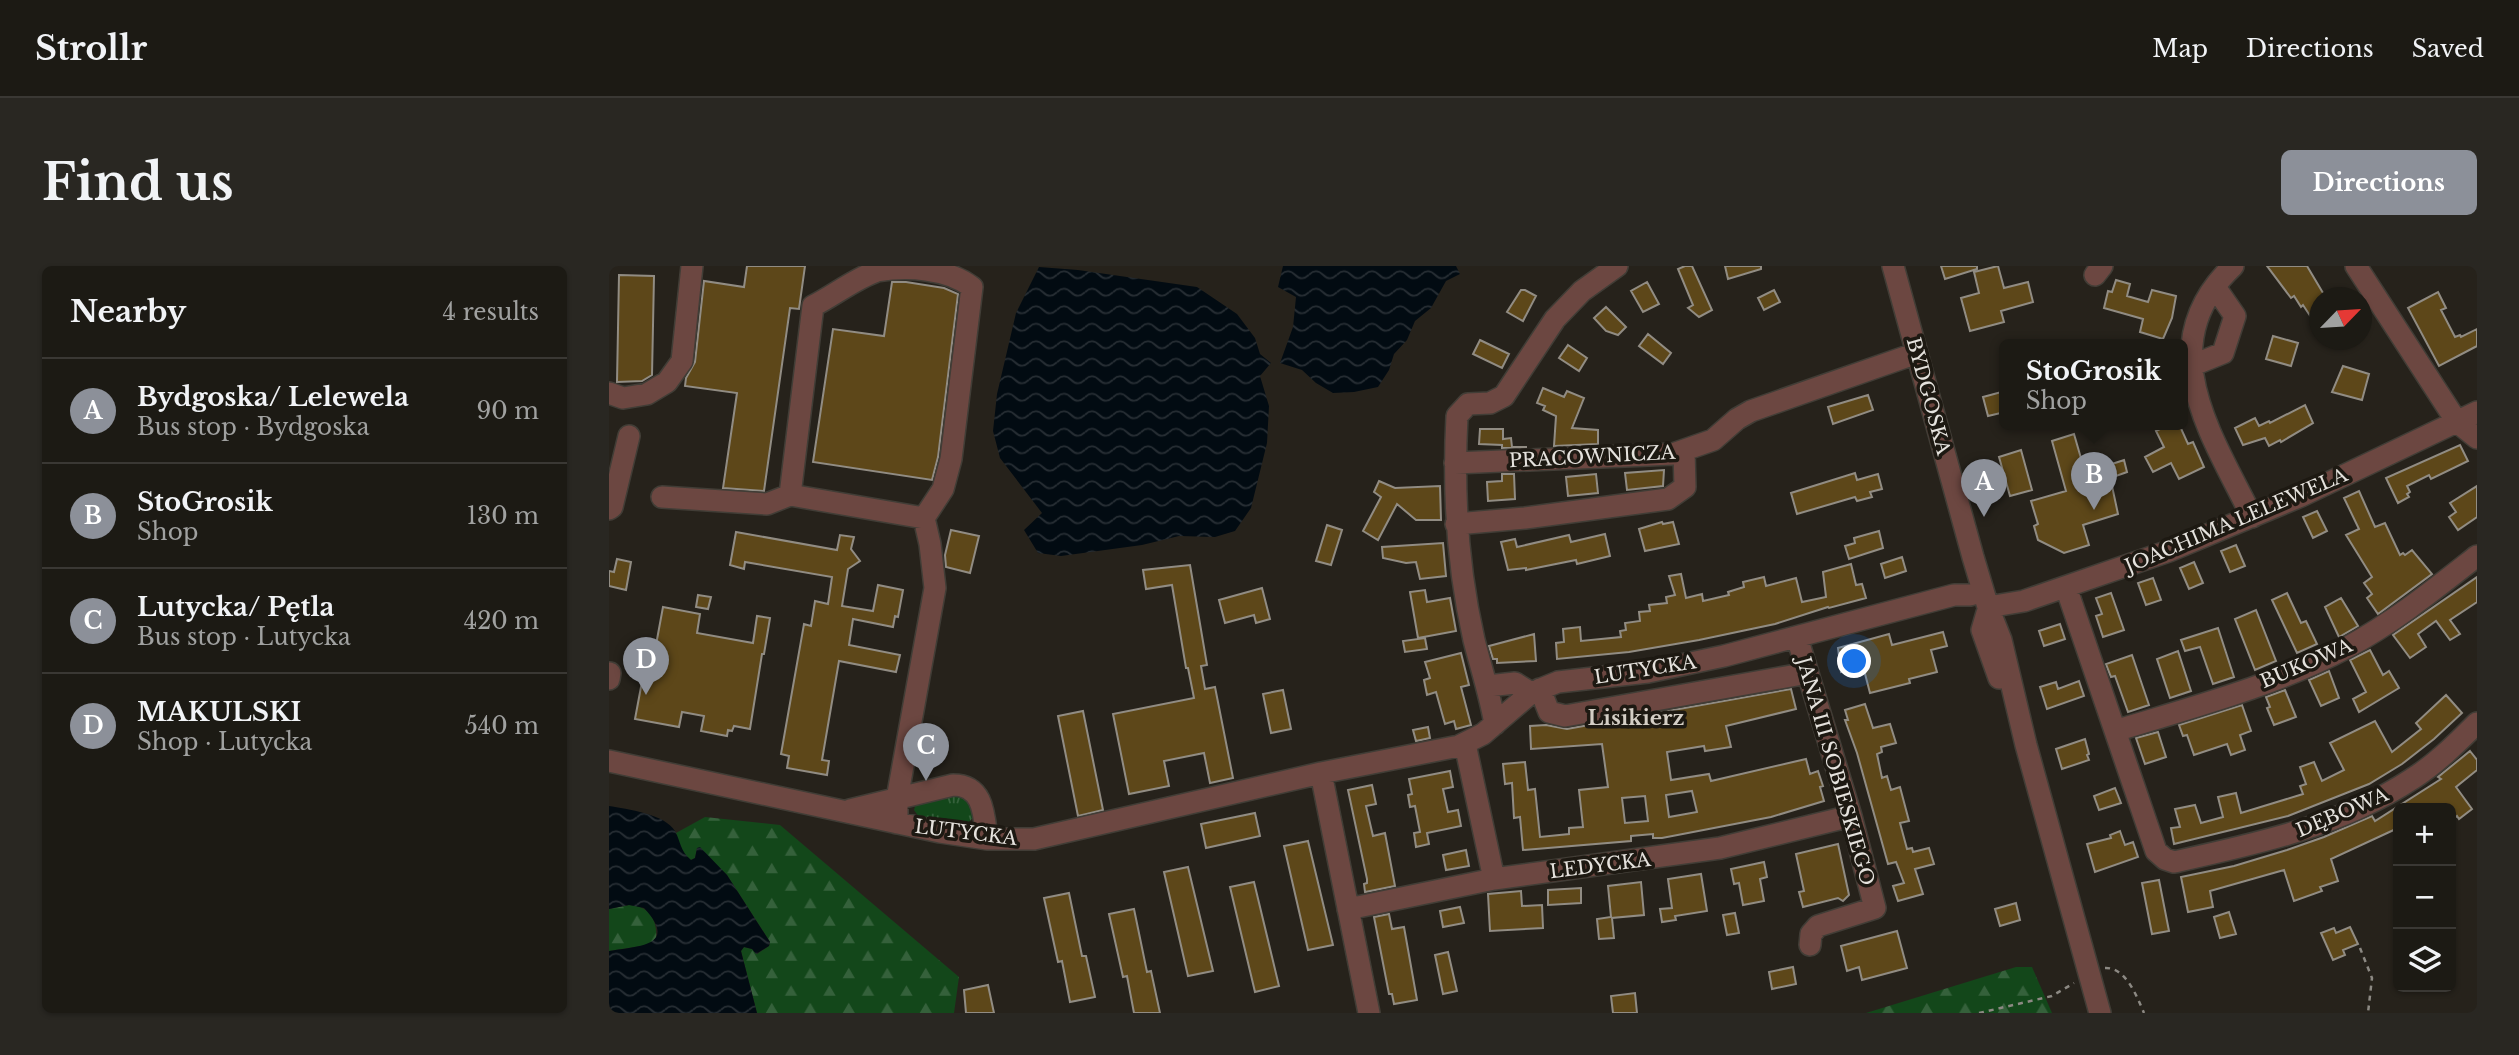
<!DOCTYPE html>
<html lang="en">
<head>
<meta charset="utf-8">
<style>
	body { margin:0; font-family:"Libre Baskerville",serif; background:#292722; color:#f1f3f6 }
	.controls { position:absolute; right:21px; bottom:21px; display:grid; overflow:hidden; border-radius:10px; box-shadow:0 2px 5px #0004 }
	.controls button { width:63px; height:63px; display:grid; place-items:center; padding:0; border:0; border-bottom:2px solid #3a3834; background:#1c1a14; color:#f1f3f6; font:35px sans-serif }
	.compass { position:absolute; left:1700px; top:21px; width:63px; height:63px; border-radius:50%; background:#1c1a14; box-shadow:0 2px 5px #0004; rotate:65deg }
	.you { position:absolute; left:1246px; top:396px; width:24px; height:24px; margin:-18px; border:5px solid #fff; border-radius:50%; background:#1a73e8; box-shadow:0 0 0 10px #1a73e833 }
	.badge { display:grid; place-items:center; width:46px; height:46px; border-radius:50%; background:#8c9099; color:#fff; font-size:23px; font-weight:700 }
	.pin { position:absolute; translate:-50% -58px; filter:drop-shadow(0 2px 4px #0008) }
	.pin::after { content:''; position:absolute; top:37px; width:24px; height:21px; background:inherit; clip-path:polygon(0 0,100% 0,50% 100%) }
	.popup { position:absolute; left:1390px; top:73px; width:189px; height:91px; box-sizing:border-box; display:grid; place-content:center; border-radius:10px; background:#1c1a14; filter:drop-shadow(0 2px 5px #0005); font-size:23px; white-space:nowrap; color:#a0a1a0 }
	.popup b { font-size:26px; color:#f1f3f6 }
	.popup::after { content:''; position:absolute; left:50%; top:100%; margin-left:-14px; border:14px solid transparent; border-top-color:#1c1a14 }
	.list { margin:0; padding:0; list-style:none }
	h2 { display:flex; justify-content:space-between; align-items:center; height:91px; margin:0; padding:0 28px; font-size:30px }
	h2 small { font-size:23px; font-weight:400; color:#a0a1a0 }
	.list li { display:grid; grid-template-columns:46px 1fr auto; gap:21px; align-items:center; box-sizing:border-box; height:105px; padding:0 28px; border-top:2px solid #3a3834 }
	.list b { display:block; font-size:26px; white-space:nowrap }
	.list p { margin:0; font-size:23px; white-space:nowrap; color:#a0a1a0 }
	.list em { font-size:23px; font-style:normal; color:#a0a1a0 }
	.icon { flex:none; width:38px; height:38px; fill:none; stroke:currentColor; stroke-width:2; stroke-linecap:round; stroke-linejoin:round }
	.map { position:relative; flex:none; width:1868px; height:747px; overflow:hidden; border-radius:10px }
	header { display:flex; align-items:center; gap:42px; box-sizing:border-box; height:98px; padding:0 35px; background:#1c1a14; border-bottom:2px solid #3a3834 }
	header strong { font-size:33px }
	nav { display:flex; gap:38px; margin-inline-start:auto; font-size:24px }
	.intro { display:flex; align-items:center; justify-content:space-between; box-sizing:border-box; height:168px; padding:0 42px }
	h1 { margin:0; font-size:49px }
	.button { padding:18px 32px; border-radius:10px; background:#8c9099; color:#fff; font-size:24px; font-weight:700 }
	main { display:flex; gap:42px; padding:0 42px }
	aside { flex:1; background:#1c1a14; border-radius:10px; box-shadow:0 2px 5px #0004 }
	.map>svg:first-child { display:block }
	.grass { fill:url(#grass-tufts) }
	.forest { fill:url(#forest-firs) }
	.water { fill:url(#water-waves) }
	.building { fill:#5d4719; stroke:#918c83; stroke-width:2; fill-rule:evenodd }
	.lines { fill:none; stroke-linecap:round; stroke-linejoin:round }
	.minor-casing { stroke:#413d36; stroke-width:24 }
	.path { stroke:#8c8983; stroke-width:2.5; stroke-dasharray:5 5; stroke-linecap:butt }
	.minor { stroke:#6c4741; stroke-width:21 }
	.labels { text-anchor:middle; stroke-width:7; stroke-linejoin:round; paint-order:stroke }
	.street-label { font-size:19px; fill:#e5e2dd; stroke:#1d1912 }
	.neighbourhood-label { font-size:21px; font-weight:bold; fill:#d4cec5; stroke:#1d1912 }
</style>
</head>
<body>
<header>
<strong>Strollr</strong>
<nav><a>Map</a><a>Directions</a><a>Saved</a></nav>
</header>
<div class="intro"><h1>Find us</h1><a class="button">Directions</a></div>
<main>
<aside>
<h2>Nearby<small>4 results</small></h2>
<ul class="list">
<li><span class="badge">A</span><div><b>Bydgoska/ Lelewela</b><p>Bus stop · Bydgoska</p></div><em>90 m</em></li>
<li><span class="badge">B</span><div><b>StoGrosik</b><p>Shop</p></div><em>130 m</em></li>
<li><span class="badge">C</span><div><b>Lutycka/ Pętla</b><p>Bus stop · Lutycka</p></div><em>420 m</em></li>
<li><span class="badge">D</span><div><b>MAKULSKI</b><p>Shop · Lutycka</p></div><em>540 m</em></li>
</ul>
</aside>
<div class="map">
<svg width="1868" height="747" viewBox="0 0 1868 747">
	<defs>
		<pattern id="grass-tufts" width="24" height="20" patternUnits="userSpaceOnUse" patternTransform="scale(1.75)"><rect width="24" height="20" fill="#13471a"/><path d="M3 7l-1-3M5 7V3M7 7l1-3M15 17l-1-3M17 17v-4M19 17l1-3" fill="none" stroke="#35613b"/></pattern>
		<pattern id="forest-firs" width="22" height="20" patternUnits="userSpaceOnUse" patternTransform="scale(1.75)"><rect width="22" height="20" fill="#13471a"/><path d="M5 1l3.5 6h-7zM16 11l3.5 6h-7z" fill="#35613b"/></pattern>
		<pattern id="water-waves" width="16" height="10" patternUnits="userSpaceOnUse" patternTransform="scale(1.75)"><rect width="16" height="10" fill="#020b12"/><path d="M0 5q4-4 8 0t8 0" fill="none" stroke="#272e34"/></pattern>
	</defs>
	<rect width="100%" height="100%" fill="#26221b"/>
	<!-- grass -->
	<path class="grass" d="M346,528L361,534L365,550C353,569 329,556 310,551L305,544L307,537Z"/>
	<!-- forest -->
	<path class="forest" d="M96,551L171,559L350,711L345,747H148L132,685L135,681L143,683L148,688L160,680L161,676L118,609L88,582L86,592L82,594C72,587 69,578 67,567Z
		M20,639C39,639 49,654 47,672L39,679L0,685V643Z
		M1407,701H1423L1443,747H1257Z"/>
	<!-- water -->
	<path class="water" d="M674,0H847L851,8L837,15L822,42L806,55L798,74L785,88L780,104L769,121L745,126L724,127L707,117L693,104L671,97L684,61L687,31L669,21Z
		M430,1L469,4L588,21L628,48L646,72L651,88L662,97L651,110L660,140L658,177L642,242L626,265L606,271L570,270L533,279L452,290L429,287L415,264L433,247L391,192L384,165L388,128L407,47Z
		M0,540C18,543 56,548 66,565C72,576 71,585 82,594L86,592L88,582L91,581L118,609L161,676L160,680L147,688L143,683L135,681L132,685L148,747H0V685C27,680 71,681 35,642L20,639L0,643Z"/>
	<!-- building -->
	<path class="building" d="M138,0H196L190,43L181,42L155,225L114,222L128,127L76,120L77,112L86,96L95,15L135,21Z
		M1076,0H1083L1103,44L1090,51L1079,42L1084,39L1069,3Z
		M1116,0H1152V3L1119,13Z
		M1332,0H1368V3L1336,13Z
		M1389,0L1395,22L1419,16L1424,36L1392,45L1395,56L1361,65L1352,32L1370,27L1365,6Z
		M1658,0H1698L1717,32H1711V65L1694,39L1692,41L1685,30L1682,32Z
		M10,9L45,10L43,109L33,115L8,116Z
		M1507,14L1521,18L1518,30L1539,36L1543,24L1567,30L1563,52L1554,73L1531,66L1534,53L1495,42L1499,25L1503,26Z
		M283,16H297L335,22L349,28L329,191L323,214L204,196L224,63L275,70Z
		M1038,16L1050,38L1034,46L1022,25Z
		M912,24H916L927,30L914,55L898,46Z
		M1165,24L1171,36L1155,44L1149,32Z
		M1829,26L1837,42L1832,44L1846,71L1851,69L1852,71L1868,63V80L1830,100L1799,42Z
		M997,41L1017,61L1009,69L997,65L985,52Z
		M1039,68L1062,87L1054,98L1030,80Z
		M1664,70L1689,77L1682,100L1657,93Z
		M871,74L900,88L893,102L864,88Z
		M959,79L978,92L970,105L950,92Z
		M1734,100L1760,108L1753,134L1723,126Z
		M934,122L955,131L958,125L975,132L963,162L989,164V178L945,180L947,150L934,144L936,140L928,137Z
		M1396,125V146L1379,150L1374,131Z
		M1259,129L1264,144L1224,158L1219,141Z
		M1696,139L1704,157L1672,176L1671,174L1660,180L1656,172L1634,179L1626,162L1646,152L1650,160L1660,155L1661,157Z
		M1561,158H1570L1579,178L1584,176L1595,201L1570,213L1562,197L1544,206L1536,191L1555,181L1547,165Z
		M871,163H894V173L902,172L903,181H918L893,182V179L870,178Z
		M1465,168L1482,227L1503,220L1509,248L1474,259L1480,279L1455,287L1429,274L1425,260L1429,258L1422,235L1457,225L1443,175Z
		M1851,179L1859,195L1822,213L1820,209L1798,220L1801,226L1798,228L1800,231L1789,237L1777,212Z
		M1412,184L1423,224L1401,230L1390,191Z
		M1515,194L1518,206L1507,210L1503,198Z
		M1055,204L1054,220L1018,224L1016,207Z
		M1246,207L1248,214L1269,208L1273,223L1261,226L1263,231L1248,235L1246,231L1188,248L1182,227Z
		M893,208H905L906,233L879,235L878,216L893,215Z
		M987,208L989,227L959,230L957,211Z
		M770,215L786,222L831,220L832,254H807L788,238L769,274L754,265L772,231L765,226Z
		M1868,220V251L1849,264L1840,251L1847,246L1841,237Z
		M1750,225L1766,261L1776,257L1791,289L1794,287L1796,289L1803,284L1823,308L1769,348L1758,332L1763,328L1755,317L1763,311L1737,269L1750,263L1735,232Z
		M1708,245L1718,265L1704,272L1694,251Z
		M1053,256L1054,258L1064,256L1070,278L1036,285L1030,263Z
		M718,259L733,264L722,299L707,295Z
		M342,264L370,270L361,307L337,301L336,289Z
		M1270,265L1274,282L1240,293L1236,280L1246,277L1245,272Z
		M127,266L228,284L231,269L245,271L242,283L251,295L239,303L233,340L264,345L269,319L294,324L289,351L286,350L284,361L244,353L240,379L291,389L287,406L230,395L213,494L220,495L218,509L178,502L180,490L172,488L195,358L202,360L206,335L219,338L223,311L136,296L135,303L121,299Z
		M996,268L1001,290L968,298L967,294L917,304V302L899,304L892,276L906,273L908,281L960,269L962,276Z
		M834,277L837,310L811,313L807,296L797,297L774,292L773,281Z
		M1627,279L1636,300L1621,306L1612,285Z
		M1293,291L1297,305L1276,312L1272,298Z
		M8,293L22,296L17,324L0,320V305L5,306Z
		M1585,296L1594,317L1580,323L1571,302Z
		M1242,298L1247,319L1253,318L1257,332L1220,342L1219,341L1166,358L1090,374L1020,386L948,393L947,377L955,376L954,363L971,361L972,375L1012,371L1011,365L1017,364L1016,357L1031,355L1030,346L1041,345L1040,339L1058,337L1057,331L1066,329L1060,310L1072,308L1077,332L1093,328L1094,335L1120,329L1119,326L1135,321L1134,316L1155,311L1157,320L1187,312L1193,336L1217,331L1214,306Z
		M581,299L598,399L592,400L596,423L606,421L624,512L601,517L595,487L555,495L560,520L520,528L504,448L585,432L579,402H577L563,319L537,323L534,304Z
		M1868,311V336L1841,354L1851,368L1841,374L1827,355L1809,368L1817,381L1801,392L1784,369Z
		M1544,312L1552,334L1537,339L1529,317Z
		M653,322L661,353L647,357L645,349L616,357L610,334Z
		M816,324L818,336L841,332L847,365L809,372L801,326Z
		M1502,327L1515,364L1494,371L1487,350L1493,348L1487,332Z
		M1678,327L1692,357L1697,355L1708,378L1688,387L1663,334Z
		M89,329L102,331L99,343L87,341Z
		M1732,332L1749,360L1730,371L1716,341Z
		M54,341L91,348L88,367L144,377L148,350L161,352L155,388H153L141,463L125,460L123,465L119,464L118,470L92,465L95,450L73,446L70,461L26,453L35,405L42,406Z
		M1647,344L1667,395L1646,404L1626,353Z
		M1451,358L1456,373L1435,380L1430,365Z
		M1609,362L1625,411L1604,418L1591,381L1576,385L1572,374Z
		M1334,366L1338,380L1322,384L1328,406L1300,413L1301,417L1261,427L1254,400L1232,406L1229,382L1280,368L1283,379Z
		M925,368L927,395L888,397V393H884L880,380Z
		M816,372L818,383L796,386L794,375Z
		M1761,384L1774,409L1780,405L1790,422L1750,446L1744,433L1757,426L1741,394Z
		M1569,385L1582,425L1561,432L1548,393Z
		M852,387L860,419L852,421L862,459L847,463L845,455L836,458L827,426L818,429L815,414L821,412L816,396Z
		M1523,389L1540,439L1519,446L1506,410L1502,411L1497,398Z
		M1720,405L1730,432L1712,440L1700,414Z
		M1470,415L1475,430L1438,443L1431,421L1447,416L1449,423Z
		M1182,423L1187,443L1117,460L1122,481L1096,485L1095,480L1058,486L1062,514L1100,508L1102,515L1197,493L1201,508L1209,505L1214,520L1211,521L1215,535L1162,551L1053,572H1044V568L1022,570V575L914,584L911,551L905,552L903,517L896,518L894,498L916,496L919,524L926,523L931,571L960,568V562L974,561L970,524L999,521L993,478L922,483L921,460L937,459L958,463ZM1083,525L1088,546L1060,551L1057,529ZM1036,530L1039,555L1016,557L1013,532Z
		M674,424L682,463L662,467L654,428Z
		M1676,424L1687,451L1665,459L1658,442L1661,441L1657,431Z
		M1837,429L1853,447L1825,473L1793,498L1760,518L1679,550L1565,578L1562,562L1571,561L1566,543L1586,539L1592,557L1614,551L1609,531L1627,527L1632,547L1694,528L1691,520L1697,518L1691,501L1705,496L1713,515L1735,504L1721,477L1766,455L1783,486L1812,463L1807,457Z
		M1256,438L1264,462L1281,458L1287,477L1272,481L1273,486L1268,488L1273,512L1278,510L1282,524L1291,521L1300,555L1291,557L1298,583L1303,582L1304,586L1320,582L1325,598L1306,603L1314,628L1289,635L1284,620L1295,617L1287,596L1279,598L1248,487L1236,454H1239L1236,444Z
		M1633,439L1642,465L1631,469L1636,484L1622,489L1618,478L1585,489L1578,469L1574,470L1570,459Z
		M474,445L494,544L469,550L449,450Z
		M819,461L821,472L807,475L804,464Z
		M1549,466L1557,491L1536,498L1527,472Z
		M1476,473L1480,488L1478,489L1480,494L1453,503L1447,483Z
		M1861,485L1868,494V504L1847,521L1863,543L1850,553L1848,550L1842,555V542H1789V562L1722,593L1729,615L1711,621L1713,625L1685,635L1675,604L1601,625L1604,641L1579,646L1572,611L1625,600L1678,584L1715,571L1763,550L1766,555L1832,513L1829,511Z
		M841,505L844,521L834,523L839,546L849,544L852,560L818,567L820,578L807,581L805,567L811,566L806,540L801,541L799,529L803,528L800,513Z
		M763,519L767,538L757,540L764,570L776,567L786,620L756,626L755,618L758,617V613L739,524Z
		M1506,522L1512,537L1490,544L1485,530Z
		M646,547L651,570L597,582L592,558Z
		M1511,565L1516,579L1524,576L1529,591L1486,606L1478,578L1502,572L1501,569Z
		M699,575L724,679L699,684L675,580Z
		M1229,578L1240,629L1234,635L1229,632L1194,641L1190,626L1195,625L1187,588Z
		M857,584L860,600L837,604L834,589Z
		M1155,596L1158,611L1151,613L1155,635L1134,639L1130,617L1125,618L1122,603Z
		M579,601L604,705L579,710L555,606Z
		M1092,608L1098,645L1066,650L1067,654L1053,656L1051,643L1063,642L1059,613Z
		M1550,614L1560,665L1543,668L1533,617Z
		M645,616L670,720L646,726L621,621Z
		M1032,616L1035,649L1003,652L1005,672L990,673L988,653L1002,651L999,620Z
		M972,622V637L939,639V624Z
		M912,625L913,640L933,639L934,662L881,665L879,628Z
		M460,627L473,690H477L486,731L461,736L453,695L449,696L435,632Z
		M1407,637L1411,654L1391,660L1386,643Z
		M851,641L855,657L834,661L831,645Z
		M525,643L538,706L542,705L551,747H525L518,710L514,711L500,648Z
		M1620,646L1627,668L1611,672L1605,651Z
		M1126,647L1130,667L1118,669L1114,649Z
		M780,648L783,663L795,661L808,734L785,738L783,728H780L765,651Z
		M1741,661L1749,678L1734,684L1736,689L1724,694L1712,667L1725,662L1727,667Z
		M1288,665L1298,702L1253,714L1250,701L1238,705L1232,680Z
		M839,686L848,725L834,728L826,689Z
		M1184,701L1187,718L1163,723L1160,706Z
		M379,719L385,747H357L355,724Z
		M1026,727L1028,747H1004L1002,730Z"/>
	<g class="lines">
		<defs>
			<path id="minor" d="M1284,0L1364,291L1379,341L1392,374L1417,479L1491,747
				M1624,0C1540,80 1603,169 1643,251
				M1747,0L1848,156L1868,172
				M1486,9L1493,0
				M1582,100L1614,87L1626,50L1606,21
				M0,127L14,132L38,128L58,116L73,95L83,0
				M846,197L1064,188L1104,174L1128,153L1142,145L1308,87
				M53,231L158,238L181,229
				M0,243L3,241L20,170
				M847,258L916,252L1059,233L1076,221L1075,185
				M1457,321L1547,585L1556,593L1565,596C1647,578 1732,560 1803,513C1827,498 1848,477 1868,457
				M1379,341L1415,335L1560,285L1692,230L1868,146
				M1378,347L1373,364L1390,412
				M1188,371L1242,550L1266,642L1209,660L1202,668L1201,679
				M0,413L1,407
				M879,420L906,417L922,427
				M931,423L940,446L956,450L1199,407
				M886,458C881,429 872,402 865,374C848,300 844,225 848,150L859,138L881,137L895,130L946,53L973,25L1008,0
				M1506,465C1581,442 1668,419 1737,382C1784,357 1826,323 1868,290
				M856,478L885,613
				M0,495L331,566L378,573H425L712,507L850,480L874,468L922,427L949,416L1039,406L1115,390L1345,329H1361L1374,325
				M712,507L760,747
				M241,544L344,519C375,519 375,549 378,573
				M288,557V533L326,322L321,278L315,252L181,229L204,40C224,30 247,12 268,5C298,0 338,2 363,21L342,193L334,223L315,252
				M739,643L885,613L1111,582L1242,550"/>
		</defs>
		<!-- minor casing -->
		<use href="#minor" class="minor-casing"/>
		<!-- path -->
		<path class="path" d="M1751,682L1763,712L1759,747
			M1496,702C1517,701 1528,731 1535,747
			M1370,747L1443,730L1465,717"/>
		<!-- minor -->
		<use href="#minor" class="minor"/>
	</g>
	<g class="labels">
		<!-- street labels -->
		<g class="street-label">
			<text transform="translate(1320 130) rotate(75)" y="7">BYDGOSKA</text>
			<text transform="translate(983 190) rotate(-3)" y="7">PRACOWNICZA</text>
			<text transform="translate(1627 254) rotate(-23)" y="7">JOACHIMA LELEWELA</text>
			<text transform="translate(1697 397) rotate(-23)" y="7">BUKOWA</text>
			<text transform="translate(1036 403) rotate(-9)" y="7">LUTYCKA</text>
			<text transform="translate(1227 505) rotate(74)" y="7">JANA III SOBIESKIEGO</text>
			<text transform="translate(1733 546) rotate(-23)" y="7">DĘBOWA</text>
			<text transform="translate(357 566) rotate(7)" y="7">LUTYCKA</text>
			<text transform="translate(991 599) rotate(-7)" y="7">LEDYCKA</text>
		</g>
		<!-- neighbourhood labels -->
		<g class="neighbourhood-label">
			<text x="1027" y="459">Lisikierz</text>
		</g>
	</g>
</svg>
<div class="controls">
<button>+</button>
<button>−</button>
<button><svg class="icon" aria-label="layers" viewBox="0 0 24 24"><path d="M12 4l9 5-9 5-9-5zM3 14l9 5 9-5"/></svg></button>
</div>
<svg class="compass" viewBox="-18 -18 36 36"><path d="M0-13l5 13h-10z" fill="#e53935"/><path d="M0 13l5-13h-10z" fill="#a0a1a0"/></svg>
<div class="you"></div>
<div class="pin badge" style="left:1375px;top:251px">A</div>
<div class="pin badge" style="left:1485px;top:244px">B</div>
<div class="popup"><b>StoGrosik</b>Shop</div>
<div class="pin badge" style="left:317px;top:515px">C</div>
<div class="pin badge" style="left:37px;top:429px">D</div>
</div>
</main>
</body>
</html>
